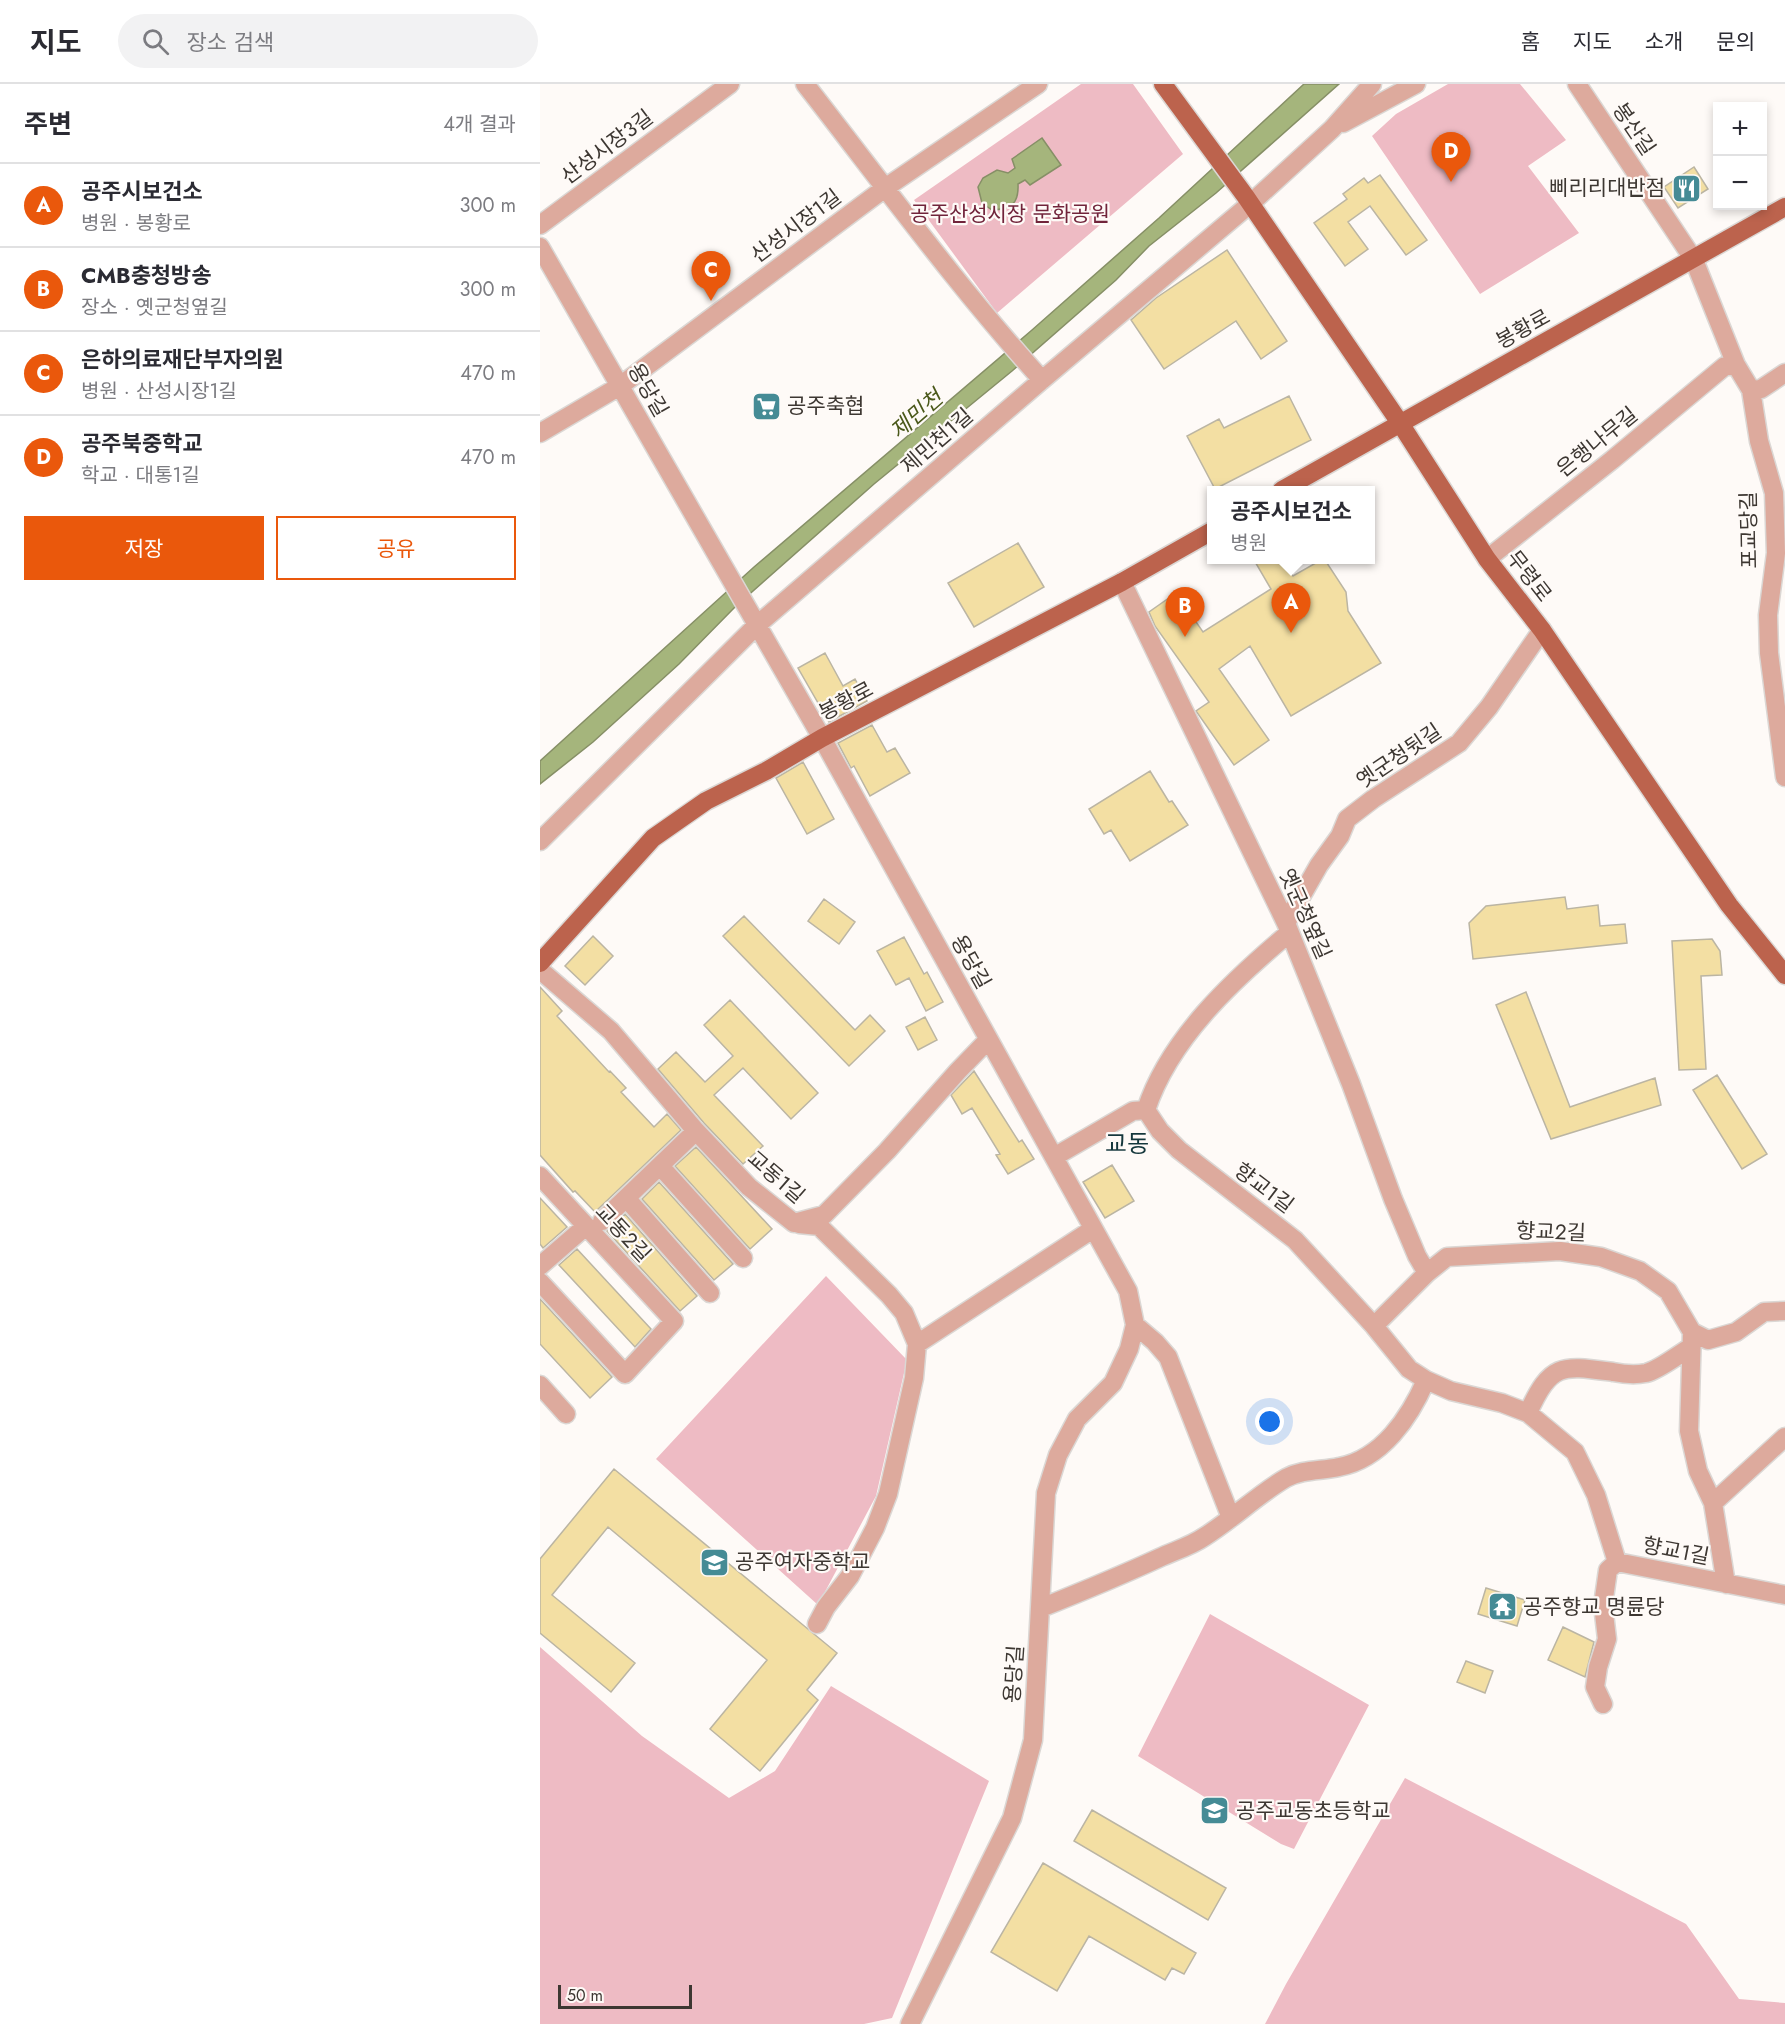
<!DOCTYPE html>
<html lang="ko">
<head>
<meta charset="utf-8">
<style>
	body { margin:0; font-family:Jost,"Noto Sans KR",sans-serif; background:#f2f2f3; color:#2b2b33 }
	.controls { position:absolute; right:18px; top:18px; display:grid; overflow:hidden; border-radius:0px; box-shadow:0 3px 9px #0003 }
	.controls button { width:54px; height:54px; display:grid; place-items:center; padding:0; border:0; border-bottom:2px solid #e1e1e2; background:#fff; color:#2b2b33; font:30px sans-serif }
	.scale { position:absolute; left:18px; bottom:15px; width:134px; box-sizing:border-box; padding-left:6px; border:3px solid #3d3732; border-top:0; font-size:16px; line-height:21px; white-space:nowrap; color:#3d3732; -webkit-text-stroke:4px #fefaf7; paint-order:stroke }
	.you { position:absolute; left:730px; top:1338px; width:21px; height:21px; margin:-15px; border:4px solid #fff; border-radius:50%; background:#1a73e8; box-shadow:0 0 0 9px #1a73e833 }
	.badge { display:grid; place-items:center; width:39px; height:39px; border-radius:50%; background:#ea580c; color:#fff; font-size:20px; font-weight:700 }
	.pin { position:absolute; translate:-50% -50px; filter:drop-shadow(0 2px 3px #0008) }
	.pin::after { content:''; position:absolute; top:32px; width:21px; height:18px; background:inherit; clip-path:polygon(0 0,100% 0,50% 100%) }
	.popup { position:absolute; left:667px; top:402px; width:168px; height:78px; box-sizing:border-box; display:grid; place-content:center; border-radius:0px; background:#fff; filter:drop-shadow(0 2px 4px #0005); font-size:20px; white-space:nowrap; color:#7c7c81 }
	.popup b { font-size:22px; color:#2b2b33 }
	.popup::after { content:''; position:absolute; left:50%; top:100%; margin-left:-12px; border:12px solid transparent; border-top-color:#fff }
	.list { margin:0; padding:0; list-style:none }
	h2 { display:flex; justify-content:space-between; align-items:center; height:78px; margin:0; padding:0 24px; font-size:26px }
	h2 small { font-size:20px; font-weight:400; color:#7c7c81 }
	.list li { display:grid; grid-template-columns:39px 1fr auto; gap:18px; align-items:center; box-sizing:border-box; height:84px; padding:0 24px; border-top:2px solid #e1e1e2 }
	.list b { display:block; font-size:22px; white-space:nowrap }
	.list p { margin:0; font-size:20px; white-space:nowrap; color:#7c7c81 }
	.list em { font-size:20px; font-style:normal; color:#7c7c81 }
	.actions { display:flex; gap:12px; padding:18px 24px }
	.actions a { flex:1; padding:14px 0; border:2px solid #ea580c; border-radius:0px; text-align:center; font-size:21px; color:#ea580c }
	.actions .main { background:#ea580c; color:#fff }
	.icon { flex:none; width:33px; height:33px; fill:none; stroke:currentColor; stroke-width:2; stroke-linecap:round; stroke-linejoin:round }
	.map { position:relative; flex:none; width:1245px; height:1940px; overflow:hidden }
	header { display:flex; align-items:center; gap:36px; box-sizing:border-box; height:84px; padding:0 30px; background:#fff; border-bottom:2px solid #e1e1e2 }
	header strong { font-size:28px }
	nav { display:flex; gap:33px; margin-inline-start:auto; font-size:21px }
	.search { width:420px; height:54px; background:#f2f2f3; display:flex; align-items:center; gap:15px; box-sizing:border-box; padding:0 21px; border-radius:33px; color:#7c7c81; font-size:22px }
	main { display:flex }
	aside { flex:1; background:#fff }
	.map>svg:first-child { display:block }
	.green { fill:#eebbc4 }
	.water { fill:#a5b57c; stroke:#868f66; stroke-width:1.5 }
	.building { fill:#f3dfa3; stroke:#bbb5a3; stroke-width:1.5 }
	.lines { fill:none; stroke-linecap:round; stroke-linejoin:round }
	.minor-casing { stroke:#dbd7d4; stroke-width:21 }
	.major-casing { stroke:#dbd7d4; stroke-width:21 }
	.minor { stroke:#ddaa9d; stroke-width:18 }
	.major { stroke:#bc634d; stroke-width:18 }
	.labels { text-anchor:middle; stroke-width:4.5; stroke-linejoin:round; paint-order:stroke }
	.street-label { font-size:21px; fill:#3d3732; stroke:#fefaf7 }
	.poi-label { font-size:21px; fill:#3d3732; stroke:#fefaf7; text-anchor:start }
	.park-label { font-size:21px; fill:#71243b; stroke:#fefaf7 }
	.water-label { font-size:22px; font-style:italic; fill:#4a581a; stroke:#fefaf7 }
	.quarter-label { font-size:24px; fill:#15373c; stroke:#fefaf7 }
</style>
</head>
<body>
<header>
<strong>지도</strong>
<div class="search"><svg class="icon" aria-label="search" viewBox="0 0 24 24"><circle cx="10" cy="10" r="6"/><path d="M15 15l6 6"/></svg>장소 검색</div>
<nav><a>홈</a><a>지도</a><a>소개</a><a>문의</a></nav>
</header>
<main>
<aside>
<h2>주변<small>4개 결과</small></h2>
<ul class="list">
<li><span class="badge">A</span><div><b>공주시보건소</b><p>병원 · 봉황로</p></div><em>300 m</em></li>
<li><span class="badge">B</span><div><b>CMB충청방송</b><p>장소 · 옛군청옆길</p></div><em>300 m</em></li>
<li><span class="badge">C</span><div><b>은하의료재단부자의원</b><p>병원 · 산성시장1길</p></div><em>470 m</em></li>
<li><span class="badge">D</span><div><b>공주북중학교</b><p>학교 · 대통1길</p></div><em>470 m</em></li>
</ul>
<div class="actions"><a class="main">저장</a><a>공유</a></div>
</aside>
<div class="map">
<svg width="1245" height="1940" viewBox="0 0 1245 1940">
	<rect width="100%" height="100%" fill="#fefaf7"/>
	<!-- green -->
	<path class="green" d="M541,0H593L643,70L457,229L374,116Z
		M908,0H980L1026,56L988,82L1039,149L940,210L832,52L856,30Z
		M286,1192L367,1276L336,1412L278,1521L116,1375Z
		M670,1530L829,1621L754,1765L741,1760L598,1672Z
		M0,1563L102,1652L189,1714L235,1687L291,1602L449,1697L352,1934L324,1940H0Z
		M865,1694L1146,1840L1199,1915L1245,1919V1940H725L746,1900Z"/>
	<!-- water -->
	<path class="water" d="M764,0H799L676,109L609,162L576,196L472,287L334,400L195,523L139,580L53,658L0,700V677L214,483L492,246L619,134Z
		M502,54L521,81L490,101L485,96L478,100C479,120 471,125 452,126L442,119L438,103L443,94L457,86L468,89L475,84L472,75Z"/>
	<!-- building -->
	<path class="building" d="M1154,83L1168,105L1138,124L1124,103Z
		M840,91L887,156L866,171L830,122L808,138L828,165L805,182L774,139L807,115L803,110L824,94L828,99Z
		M687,166L747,257L721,275L696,237L624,285L591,236L616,214Z
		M749,312L771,356L675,405L647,352L679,335L684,344Z
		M478,459L504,503L434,543L408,499Z
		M714,476H743L753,492L781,476H785L806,508L808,527L841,579L751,632L710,562L679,585L729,656L694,681L656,627L669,618L615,542L609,528L636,509L663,548L731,505Z
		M285,569L303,602L315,595L327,617L289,638L258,584Z
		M332,641L347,668L355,664L370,689L330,712L314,682L311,684L298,659Z
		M263,678L294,735L267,750L236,694Z
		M610,687L629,718L632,717L648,741L590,777L571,746L564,750L549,725Z
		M1025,813L1027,825L1058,821L1060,842L1085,840L1087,859L933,875L929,839L946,822Z
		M284,815L315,838L299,860L268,837Z
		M204,832L315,946L330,931L345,947L309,982L183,852Z
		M53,852L73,872L45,901L25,882Z
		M364,853L384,890L387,888L403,918L386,927L369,894L356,901L337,867Z
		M1172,855L1180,867L1182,891L1161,892L1166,985L1139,986L1132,857Z
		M0,903L22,927L17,932L69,988L70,987L86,1004L81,1008L114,1043L127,1030L141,1046L55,1128L35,1107L33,1108L0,1071Z
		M986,908L1030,1023L1115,994L1121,1021L1011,1055L956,921Z
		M190,916L278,1009L251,1035L203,984L174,1011L223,1062L203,1080L164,1039L118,985L136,968L165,998L193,972L164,941Z
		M385,933L397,956L378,966L366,943Z
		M434,987L479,1058L482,1056L494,1075L468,1090L456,1071L460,1070L432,1024L422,1030L411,1011Z
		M1177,991L1227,1070L1202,1085L1153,1006Z
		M156,1063L232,1145L210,1165L135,1082Z
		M572,1081L594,1117L565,1134L543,1098Z
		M119,1098L193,1180L174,1196L102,1115Z
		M0,1114L27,1143L3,1164L0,1160Z
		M85,1130L157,1212L140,1227L67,1147Z
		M37,1165L111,1245L95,1263L19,1181Z
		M0,1215L72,1293L50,1314L0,1260Z
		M74,1385L297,1569L267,1606L278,1616L220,1687L170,1645L227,1576L68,1443L12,1511L95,1579L71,1608L0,1549V1475Z
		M946,1504L985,1516L977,1542L938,1530Z
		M1023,1543L1054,1558L1045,1593L1008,1576Z
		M926,1577L953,1587L945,1609L917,1598Z
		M552,1726L686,1804L668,1836L534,1757Z
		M503,1779L656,1869L644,1890L632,1884L625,1896L549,1852L517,1907L451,1868Z"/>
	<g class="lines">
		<defs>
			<path id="minor" d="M265,0C343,100 417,202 502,296
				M1037,0L1154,176L1196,281L1211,306L1219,357L1234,409L1236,469L1228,531L1229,569L1245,693
				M803,39L876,0
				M0,141L190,0
				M0,163L282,654L588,1207L595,1241L589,1265L573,1299L537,1335L518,1371L506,1409L493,1656L472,1734L370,1940
				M1211,306L1221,305L1245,289
				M0,349L80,302L345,104L498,0
				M947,475L1072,376L1185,282L1196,281
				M582,498L746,839L811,1000L853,1115L877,1172L887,1189
				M0,757L216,542L502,296L710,120L792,45L832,0
				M746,839L779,781L800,752L807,735L833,715L919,659L949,623L1002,546
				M0,886L71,947L156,1047L209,1103L254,1139L284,1131L347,1067L418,987L448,956
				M606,1026L620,1047L639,1066L755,1156L834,1242L869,1285L886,1296L911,1307L962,1319L988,1329L1035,1368L1056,1411L1077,1478L1245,1511
				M606,1026C629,955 693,896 749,849
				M514,1073L593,1027L606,1026
				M121,1083L203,1174
				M0,1092L134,1237L85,1290L0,1198
				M87,1115L170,1209
				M62,1137L156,1047
				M259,1140L279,1142L349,1211L364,1229L377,1260L374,1294L348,1410L335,1444L310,1492L286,1523L277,1540
				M0,1182L46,1142
				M595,1241L615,1258L628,1273L691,1434
				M834,1242L887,1189L907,1173L1020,1167L1061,1173L1100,1187L1128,1207L1152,1248L1168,1256L1196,1248L1224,1228L1245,1227
				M1152,1248L1149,1347L1158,1387L1173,1419L1186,1500
				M377,1260L553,1145
				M0,1301L26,1330
				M988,1329C1011,1278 1022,1281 1073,1288C1083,1290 1096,1291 1106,1289C1119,1286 1139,1270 1151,1263
				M1173,1419L1245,1353
				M501,1524C541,1508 580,1492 619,1474C634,1467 651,1462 664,1453C693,1435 717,1411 746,1394C763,1385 781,1387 799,1383C842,1375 870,1333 886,1296
				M1063,1620L1055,1603L1058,1583L1067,1555L1063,1521L1068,1486L1077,1478"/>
			<path id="major" d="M623,0L706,113L860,339L947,475L1002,546L1189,821L1245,891
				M742,406L1245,123
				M0,879L113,754L166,717L226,687L282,654L582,498L672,447"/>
		</defs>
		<!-- minor casing -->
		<use href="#minor" class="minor-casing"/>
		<!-- major casing -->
		<use href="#major" class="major-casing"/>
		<!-- minor -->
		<use href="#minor" class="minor"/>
		<!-- major -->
		<use href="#major" class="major"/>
	</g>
	<!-- icons -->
	<defs>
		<symbol id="restaurant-square" viewBox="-11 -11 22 22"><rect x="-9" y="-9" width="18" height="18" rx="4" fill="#458b95" stroke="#fefaf7"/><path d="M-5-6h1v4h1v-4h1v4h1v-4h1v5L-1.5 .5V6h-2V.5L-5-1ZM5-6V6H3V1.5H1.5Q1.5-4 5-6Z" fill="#fff"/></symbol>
		<symbol id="supermarket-square" viewBox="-11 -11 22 22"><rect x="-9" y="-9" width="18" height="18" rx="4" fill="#458b95" stroke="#fefaf7"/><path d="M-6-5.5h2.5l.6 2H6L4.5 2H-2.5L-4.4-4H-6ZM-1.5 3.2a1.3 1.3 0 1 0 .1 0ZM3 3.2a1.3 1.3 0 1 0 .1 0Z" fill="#fff"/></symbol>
		<symbol id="school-square" viewBox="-11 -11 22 22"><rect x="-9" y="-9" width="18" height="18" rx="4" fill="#458b95" stroke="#fefaf7"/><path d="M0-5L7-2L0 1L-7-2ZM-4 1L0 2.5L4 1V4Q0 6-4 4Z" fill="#fff"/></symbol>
		<symbol id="temple-square" viewBox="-11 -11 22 22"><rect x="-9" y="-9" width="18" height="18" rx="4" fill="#458b95" stroke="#fefaf7"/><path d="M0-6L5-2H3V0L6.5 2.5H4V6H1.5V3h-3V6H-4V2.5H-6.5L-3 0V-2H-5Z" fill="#fff"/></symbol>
	</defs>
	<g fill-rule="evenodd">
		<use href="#restaurant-square" x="1130" y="88" width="33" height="33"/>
		<use href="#supermarket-square" x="210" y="306" width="33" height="33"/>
		<use href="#school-square" x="158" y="1462" width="33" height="33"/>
		<use href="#temple-square" x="946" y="1506" width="33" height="33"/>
		<use href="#school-square" x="658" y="1710" width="33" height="33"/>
	</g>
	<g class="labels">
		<!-- street labels -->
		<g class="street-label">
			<text transform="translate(1094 45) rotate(56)" y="7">봉산길</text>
			<text transform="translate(67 63) rotate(-37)" y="7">산성시장3길</text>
			<text transform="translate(256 142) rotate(-37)" y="7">산성시장1길</text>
			<text transform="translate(983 245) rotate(-29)" y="7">봉황로</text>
			<text transform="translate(108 306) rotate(60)" y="7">용당길</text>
			<text transform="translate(397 357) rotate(-41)" y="7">제민천1길</text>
			<text transform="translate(1057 358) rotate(-39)" y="7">은행나무길</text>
			<text transform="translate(1209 446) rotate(-91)" y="7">포교당길</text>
			<text transform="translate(989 492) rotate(52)" y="7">무령로</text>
			<text transform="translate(306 617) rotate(-28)" y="7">봉황로</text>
			<text transform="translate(859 672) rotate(-34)" y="7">옛군청뒷길</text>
			<text transform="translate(765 830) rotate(66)" y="7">옛군청옆길</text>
			<text transform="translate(431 878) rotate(61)" y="7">용당길</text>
			<text transform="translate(236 1093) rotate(41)" y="7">교동1길</text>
			<text transform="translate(724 1104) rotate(37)" y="7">향교1길</text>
			<text transform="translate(1011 1148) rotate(2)" y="7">향교2길</text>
			<text transform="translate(83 1149) rotate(47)" y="7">교동2길</text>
			<text transform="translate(1136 1467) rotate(11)" y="7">향교1길</text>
			<text transform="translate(474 1590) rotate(-86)" y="7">용당길</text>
		</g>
		<!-- poi labels -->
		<g class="poi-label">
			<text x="1125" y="111" text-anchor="end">삐리리대반점</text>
			<text x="247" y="329">공주축협</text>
			<text x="195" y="1485">공주여자중학교</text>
			<text x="983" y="1530">공주향교 명륜당</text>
			<text x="696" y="1734">공주교동초등학교</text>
		</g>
		<!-- park labels -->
		<g class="park-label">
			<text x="470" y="137">공주산성시장 문화공원</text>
		</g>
		<!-- water labels -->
		<g class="water-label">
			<text transform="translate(376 330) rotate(-41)" y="8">제민천</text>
		</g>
		<!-- quarter labels -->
		<g class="quarter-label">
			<text x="587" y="1068">교동</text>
		</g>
	</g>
</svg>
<div class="controls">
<button>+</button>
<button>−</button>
</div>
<div class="scale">50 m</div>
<div class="you"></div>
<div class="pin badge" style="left:751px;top:549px">A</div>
<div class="popup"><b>공주시보건소</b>병원</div>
<div class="pin badge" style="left:645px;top:553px">B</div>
<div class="pin badge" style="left:171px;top:217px">C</div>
<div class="pin badge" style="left:911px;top:98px">D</div>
</div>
</main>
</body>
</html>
